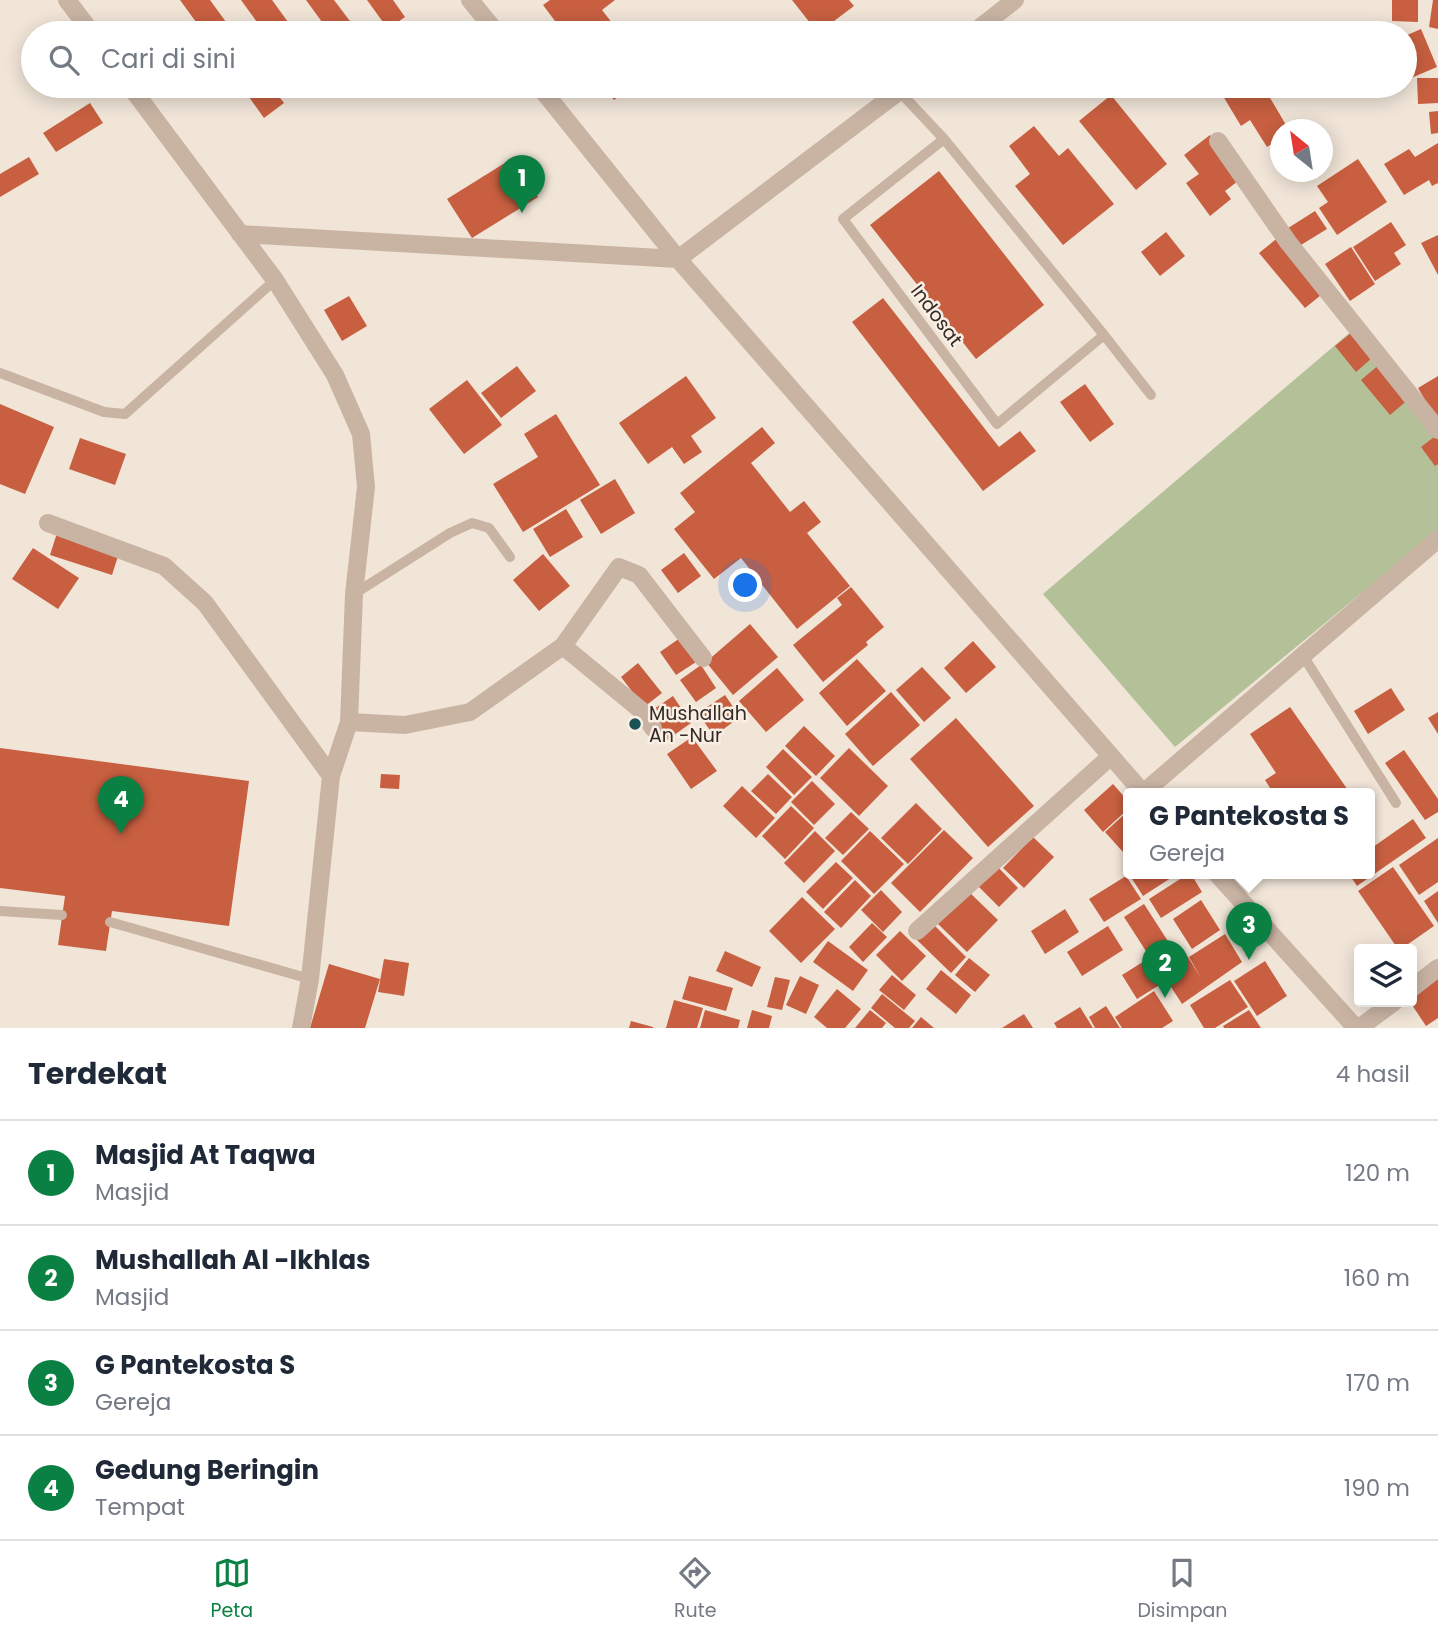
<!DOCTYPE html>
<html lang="id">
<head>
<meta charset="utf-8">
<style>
	body { margin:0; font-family:Poppins,sans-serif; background:#f6f6f7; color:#1f2937 }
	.controls { position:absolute; right:21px; bottom:21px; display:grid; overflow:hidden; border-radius:7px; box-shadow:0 4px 18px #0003 }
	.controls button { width:63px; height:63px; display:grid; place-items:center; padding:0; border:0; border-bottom:2px solid #e0e1e3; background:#fff; color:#1f2937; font:35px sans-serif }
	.compass { position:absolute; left:1270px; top:119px; width:63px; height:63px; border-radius:50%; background:#fff; box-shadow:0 4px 18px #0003; rotate:330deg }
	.you { position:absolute; left:746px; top:586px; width:24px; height:24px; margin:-18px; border:5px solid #fff; border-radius:50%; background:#1a73e8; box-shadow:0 0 0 10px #1a73e833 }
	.badge { display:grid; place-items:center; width:46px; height:46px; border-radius:50%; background:#0b8043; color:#fff; font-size:23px; font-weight:700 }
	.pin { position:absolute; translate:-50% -58px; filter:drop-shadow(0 2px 4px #0008) }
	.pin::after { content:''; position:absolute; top:37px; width:24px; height:21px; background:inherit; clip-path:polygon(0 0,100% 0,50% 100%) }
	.popup { position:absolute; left:1123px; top:788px; width:252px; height:91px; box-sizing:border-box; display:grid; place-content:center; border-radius:7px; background:#fff; filter:drop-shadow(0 2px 5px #0005); font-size:23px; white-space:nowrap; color:#747a83 }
	.popup b { font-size:26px; color:#1f2937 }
	.popup::after { content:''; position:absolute; left:50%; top:100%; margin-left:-14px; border:14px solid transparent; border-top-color:#fff }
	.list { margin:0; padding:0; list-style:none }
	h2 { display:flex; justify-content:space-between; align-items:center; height:91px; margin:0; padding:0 28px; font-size:30px }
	h2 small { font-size:23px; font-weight:400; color:#747a83 }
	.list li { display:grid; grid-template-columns:46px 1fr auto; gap:21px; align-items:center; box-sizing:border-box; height:105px; padding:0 28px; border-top:2px solid #e0e1e3 }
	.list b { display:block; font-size:26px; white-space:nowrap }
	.list p { margin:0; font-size:23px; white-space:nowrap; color:#747a83 }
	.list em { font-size:23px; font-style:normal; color:#747a83 }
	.icon { flex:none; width:38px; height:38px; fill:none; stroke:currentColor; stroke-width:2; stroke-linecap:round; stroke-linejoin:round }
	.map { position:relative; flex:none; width:1438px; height:1028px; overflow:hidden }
	.search { position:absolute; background:#fff; box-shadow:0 4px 18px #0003; left:21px; right:21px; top:21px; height:77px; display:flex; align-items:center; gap:18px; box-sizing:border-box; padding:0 24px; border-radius:38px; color:#747a83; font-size:26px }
	.sheet { height:511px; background:#fff }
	nav { display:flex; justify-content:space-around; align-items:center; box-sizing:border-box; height:98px; border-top:2px solid #e0e1e3; background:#fff; font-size:19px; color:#747a83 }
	nav a { display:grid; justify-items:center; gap:4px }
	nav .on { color:#0b8043 }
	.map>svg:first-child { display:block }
	.green { fill:#b3c098 }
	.building { fill:#c75f40 }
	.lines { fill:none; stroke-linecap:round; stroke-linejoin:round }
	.service { stroke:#c9b4a4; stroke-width:10 }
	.minor { stroke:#c9b4a4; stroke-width:18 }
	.poi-dot { fill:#1b5255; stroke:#f9efe4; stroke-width:2.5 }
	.labels { text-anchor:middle; stroke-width:5; stroke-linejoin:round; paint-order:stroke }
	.street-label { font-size:19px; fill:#342a26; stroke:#f9efe4 }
	.poi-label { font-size:19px; fill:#342a26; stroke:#f9efe4; text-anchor:start }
</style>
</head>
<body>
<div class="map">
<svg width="1438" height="1028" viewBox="0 0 1438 1028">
	<rect width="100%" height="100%" fill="#f1e5d8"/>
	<!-- green -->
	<path class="green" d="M1354,329L1438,433V530L1175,747L1043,594Z"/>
	<!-- building -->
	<path class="building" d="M180,0H210L234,33H204Z
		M241,0H272L296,33H265Z
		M306,0H334L359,33H330Z
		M367,0H393L405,17L388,29Z
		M550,0H615L602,10L620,33H564L543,5Z
		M792,0H849L854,6L818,33Z
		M1392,0H1418V22L1392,21Z
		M1433,0H1438V29L1429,27Z
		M1421,29L1437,67L1411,78L1405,63V36Z
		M1417,78H1438V103L1418,104Z
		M241,86H271L284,103L264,118Z
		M603,86H633L614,100Z
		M1240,86H1263L1289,130H1280V139L1267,147L1250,120L1241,126L1223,96Z
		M1111,95L1167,164L1136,190L1079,121Z
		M90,103L103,123L56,152L43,133Z
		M1438,111V133L1431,134L1429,112Z
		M1034,126L1059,156L1068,148L1114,204L1063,245L1015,186L1030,174L1009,146Z
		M1210,135L1242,178L1225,191L1231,199L1210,216L1186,183L1199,174L1184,155Z
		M1438,143V183L1432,186L1429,180L1404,195L1384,164L1409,149L1415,157Z
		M29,157L39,174L0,197V174Z
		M513,158L538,197L472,238L447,199Z
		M1358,159L1387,202L1337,235L1319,208L1328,202L1317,186Z
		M939,171L1044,305L976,359L870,225Z
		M1315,211L1327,229L1296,248L1285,230Z
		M1391,222L1406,245L1394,253L1401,264L1375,281L1353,247Z
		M1166,232L1185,256L1160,276L1141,252Z
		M1438,235V275L1421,243Z
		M1280,236L1326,291L1305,308L1259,253Z
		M1351,247L1375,284L1350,301L1325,264Z
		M349,296L367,326L342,341L324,310Z
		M883,298L999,447L1020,431L1036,451L983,491L852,322Z
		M1351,333L1372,358L1356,372L1335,346Z
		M1380,364L1409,399L1390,415L1361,380Z
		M517,366L536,391L501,418L481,393Z
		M686,376L716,418L691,436L702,452L684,464L672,447L648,464L619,423Z
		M1438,376V422L1418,388Z
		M467,380L502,425L464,454L429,409Z
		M1085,384L1114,424L1090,442L1060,402Z
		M0,404L54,427L25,494L0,484Z
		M556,414L600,485L523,532L493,484L538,457L524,434Z
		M762,427L775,443L751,463L790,512L804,501L821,522L807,533L850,586L797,629L741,558L714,579L674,529L695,512L680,493Z
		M1438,434V464L1435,466L1421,447Z
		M80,438L126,454L115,485L69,469Z
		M615,479L635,513L601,534L580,500Z
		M566,509L583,537L550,557L533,529Z
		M57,533L119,553L112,575L50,555Z
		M33,548L79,578L58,609L12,579Z
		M684,553L701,576L678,593L661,570Z
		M543,554L570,586L539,611L513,580Z
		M851,587L884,627L866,642L868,645L823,682L793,645L842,605L837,598Z
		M750,624L778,657L733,695L706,662Z
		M680,638L696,662L676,675L660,652Z
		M973,641L996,667L966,693L944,668Z
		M857,659L886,691L847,726L819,693Z
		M638,663L662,693L644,707L621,677Z
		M701,665L716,688L696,702L680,680Z
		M922,667L951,698L924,722L896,690Z
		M777,668L804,700L766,732L739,701Z
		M1391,688L1405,710L1368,734L1354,711Z
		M891,692L920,725L873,766L845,734Z
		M725,695L740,717L714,736L698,713Z
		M673,696L691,723L667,740L648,713Z
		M1290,707L1350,793L1348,794H1290L1286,788L1274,794L1265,780L1276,773L1250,734Z
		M1438,712V734L1428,718Z
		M956,718L1034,806L988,847L910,759Z
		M804,726L835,756L816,776L785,746Z
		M692,737L717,771L691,789L667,754Z
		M0,748L249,781L229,926L112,911L106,951L58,945L65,896L0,888Z
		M849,748L888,786L859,816L820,778Z
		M783,749L812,777L794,795L766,767Z
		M1404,750L1438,799V812L1425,820L1385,763Z
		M381,774L400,775L399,789L380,788Z
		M768,774L792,797L776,814L751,791Z
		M812,781L835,804L814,825L791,802Z
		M1113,784L1128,801V809L1103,832L1084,810Z
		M742,786L775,818L756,838L723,806Z
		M916,803L942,829L908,864L881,838Z
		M791,806L814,828L785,859L762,836Z
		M1128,811V847L1123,852L1105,832Z
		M851,812L869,829L843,855L825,838Z
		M1413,819L1426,838L1357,886L1349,874H1370V842L1373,847Z
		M944,830L973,858L920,912L891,883Z
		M815,831L835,851L804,883L784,863Z
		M870,831L904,864L874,894L841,861Z
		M1033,837L1054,857L1024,888L1003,868Z
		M1438,838V882L1419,895L1399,865Z
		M836,862L853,878L823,909L806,892Z
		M996,865L1018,888L999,907L977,885Z
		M1393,867L1434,926L1401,949H1398L1358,891Z
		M1129,874H1177L1143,896Z
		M1188,874H1191L1202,892L1161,918L1149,899Z
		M1126,876L1141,899L1104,922L1089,899Z
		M855,880L871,896L841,928L824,912Z
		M881,890L902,912L883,932L861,910Z
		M968,891L998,920L967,952L937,923Z
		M1438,891V923L1424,901Z
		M802,897L835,929L801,963L769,931Z
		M1201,900L1220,930L1192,949L1173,919Z
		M1144,904L1173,949L1153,962L1124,917Z
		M1065,909L1079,932L1045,954L1031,931Z
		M872,923L887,937L863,962L849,947Z
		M933,924L966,957L951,973L917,940Z
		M1108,926L1123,950L1082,976L1067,952Z
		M900,931L926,956L902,981L876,955Z
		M1225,934L1242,962L1182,1004L1157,965L1183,949L1201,978L1189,957Z
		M828,941L868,970L853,991L813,962Z
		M725,951L761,967L752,987L716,971Z
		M969,958L990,975L975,992L955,975Z
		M384,959L409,963L404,996L378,992Z
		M1146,960L1161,984L1137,999L1122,975Z
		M1265,961L1287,996L1257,1016L1234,981Z
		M329,964L380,979L365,1028H310Z
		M941,970L971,995L956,1014L926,989Z
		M892,975L916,995L904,1010L879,990Z
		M689,976L733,988L726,1011L682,999Z
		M800,976L819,985L806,1014L786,1005Z
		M775,977L790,980L782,1010L767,1007Z
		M1438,978V1018L1426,1026L1410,1002L1412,994Z
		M1230,980L1248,1007L1215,1028H1204L1190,1005Z
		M837,989L861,1009L845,1028H827L814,1017Z
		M1154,991L1173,1021L1162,1028H1122L1115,1017Z
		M882,994L915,1021L909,1028H895L871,1008Z
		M674,1000L703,1008L697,1028H666Z
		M1106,1006L1120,1028H1095L1089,1017Z
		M1080,1007L1093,1028H1057L1054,1023Z
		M705,1010L740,1020L738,1028H700Z
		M752,1010L772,1016L769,1028H747Z
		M870,1010L886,1023L882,1028H855Z
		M1249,1010L1261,1028H1224L1223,1026Z
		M1024,1014L1033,1028H1002Z
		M921,1017L934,1028H912Z
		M631,1021L653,1027V1028H629Z"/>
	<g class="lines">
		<!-- service -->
		<path class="service" d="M899,91L944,139L1104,335
			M944,139L843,219L997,424L1104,335L1151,395
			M0,373L104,412L125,414L275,280
			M354,594L450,533L472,523L489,528L510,557
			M1302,654L1396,803
			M0,911L62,915
			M110,922L310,979"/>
		<!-- minor -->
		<path class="minor" d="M67,0L92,33
			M470,0L497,33
			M973,33L1015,0
			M130,86L275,280L335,375L361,434L366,487L354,594L349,722L331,776L310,979L301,1028
			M539,86L678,259L1144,794
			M1218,141L1288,242L1438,430
			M240,234L678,259L906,86
			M48,523L164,566L205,603L331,776
			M563,646L642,711L653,728
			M349,722L405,725L470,712L563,646L619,567L639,575L703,658
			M1143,793L1438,539
			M1217,874L1356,1028
			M917,931L1111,756
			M1412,988L1438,968
			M1359,1028L1394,1002"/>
	</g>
	<!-- markers -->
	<circle class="poi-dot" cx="635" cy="724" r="7"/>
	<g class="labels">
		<!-- street labels -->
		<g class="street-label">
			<text transform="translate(937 315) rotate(53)" y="7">Indosat</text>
		</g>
		<!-- poi labels -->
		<g class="poi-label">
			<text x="649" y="720">Mushallah<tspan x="649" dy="22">An -Nur</tspan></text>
		</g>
	</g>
</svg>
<div class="controls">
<button><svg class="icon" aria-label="layers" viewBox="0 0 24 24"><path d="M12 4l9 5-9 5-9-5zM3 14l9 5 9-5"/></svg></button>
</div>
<svg class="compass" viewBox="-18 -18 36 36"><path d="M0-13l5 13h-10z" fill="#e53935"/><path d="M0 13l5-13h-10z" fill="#747a83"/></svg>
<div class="you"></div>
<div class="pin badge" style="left:522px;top:213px">1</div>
<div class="pin badge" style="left:1165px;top:998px">2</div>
<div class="pin badge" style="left:1249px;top:960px">3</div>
<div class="popup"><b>G Pantekosta S</b>Gereja</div>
<div class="pin badge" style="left:121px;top:834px">4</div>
<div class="search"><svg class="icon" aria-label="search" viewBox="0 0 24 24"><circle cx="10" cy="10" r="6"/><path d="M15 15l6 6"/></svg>Cari di sini</div>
</div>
<section class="sheet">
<h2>Terdekat<small>4 hasil</small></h2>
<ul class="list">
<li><span class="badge">1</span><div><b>Masjid At Taqwa</b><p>Masjid</p></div><em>120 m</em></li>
<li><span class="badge">2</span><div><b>Mushallah Al -Ikhlas</b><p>Masjid</p></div><em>160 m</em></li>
<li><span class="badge">3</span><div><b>G Pantekosta S</b><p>Gereja</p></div><em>170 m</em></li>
<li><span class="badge">4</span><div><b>Gedung Beringin</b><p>Tempat</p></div><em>190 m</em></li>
</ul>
</section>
<nav>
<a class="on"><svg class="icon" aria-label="map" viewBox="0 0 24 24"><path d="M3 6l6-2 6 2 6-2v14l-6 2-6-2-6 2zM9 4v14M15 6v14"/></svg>Peta</a>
<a><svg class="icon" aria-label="directions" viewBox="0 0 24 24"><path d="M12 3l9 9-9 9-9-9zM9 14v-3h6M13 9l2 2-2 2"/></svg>Rute</a>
<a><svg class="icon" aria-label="saved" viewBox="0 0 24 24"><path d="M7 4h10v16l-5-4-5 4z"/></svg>Disimpan</a>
</nav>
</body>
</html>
